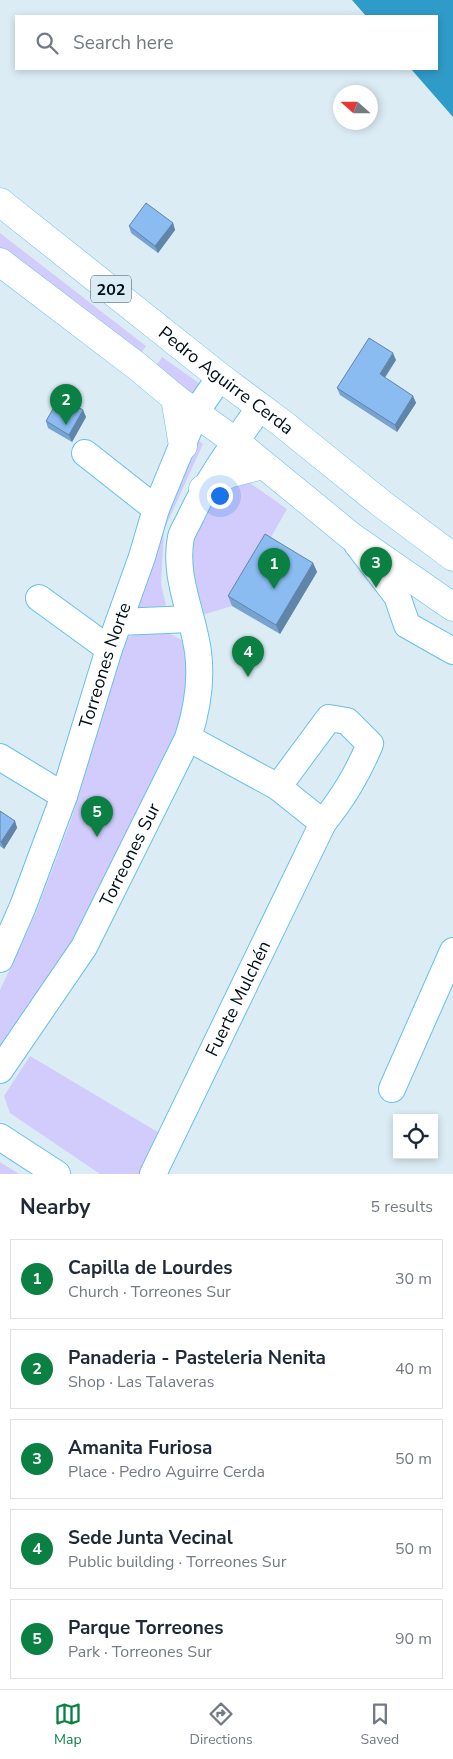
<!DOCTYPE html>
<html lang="en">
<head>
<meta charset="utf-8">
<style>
	body { margin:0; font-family:"Nunito Sans",sans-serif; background:#f2f2f3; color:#1f2937 }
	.controls { position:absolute; right:15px; bottom:15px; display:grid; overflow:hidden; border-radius:0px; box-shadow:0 2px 8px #0003 }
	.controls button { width:45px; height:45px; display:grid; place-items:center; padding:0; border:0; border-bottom:1px solid #e0e1e3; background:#fff; color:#1f2937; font:25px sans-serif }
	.compass { position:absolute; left:333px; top:85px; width:45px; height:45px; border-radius:50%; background:#fff; box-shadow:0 2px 8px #0003; rotate:291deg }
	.you { position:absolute; left:219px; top:495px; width:18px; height:18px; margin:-12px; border:4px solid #fff; border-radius:50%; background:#1a73e8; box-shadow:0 0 0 8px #1a73e833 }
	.badge { display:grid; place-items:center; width:32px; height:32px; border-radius:50%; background:#0b8043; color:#fff; font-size:16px; font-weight:700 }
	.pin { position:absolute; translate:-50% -41px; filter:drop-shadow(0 1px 2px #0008) }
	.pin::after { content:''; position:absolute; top:26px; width:18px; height:15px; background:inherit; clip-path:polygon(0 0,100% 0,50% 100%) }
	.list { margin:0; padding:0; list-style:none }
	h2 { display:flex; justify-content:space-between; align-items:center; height:65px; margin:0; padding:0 20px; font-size:21px }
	h2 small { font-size:16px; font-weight:400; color:#747a83 }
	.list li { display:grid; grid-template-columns:32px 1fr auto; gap:15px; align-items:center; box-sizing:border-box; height:80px; margin:0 10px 10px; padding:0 10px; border:1px solid #e0e1e3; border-radius:0px }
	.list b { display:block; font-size:19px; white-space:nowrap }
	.list p { margin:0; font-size:16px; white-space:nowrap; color:#747a83 }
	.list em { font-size:16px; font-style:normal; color:#747a83 }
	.icon { flex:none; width:28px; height:28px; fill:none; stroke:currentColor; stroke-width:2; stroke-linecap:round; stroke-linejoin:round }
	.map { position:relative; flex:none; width:453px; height:1174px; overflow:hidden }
	.search { position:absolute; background:#fff; box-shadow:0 2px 8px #0003; left:15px; right:15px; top:15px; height:55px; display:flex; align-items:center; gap:12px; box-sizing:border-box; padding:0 18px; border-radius:0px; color:#747a83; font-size:19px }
	.sheet { height:515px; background:#fff }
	nav { display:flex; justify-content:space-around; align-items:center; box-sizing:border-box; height:70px; border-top:1px solid #e0e1e3; background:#fff; font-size:14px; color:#747a83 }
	nav a { display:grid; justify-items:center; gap:2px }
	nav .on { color:#0b8043 }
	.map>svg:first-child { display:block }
	.green { fill:#d2ccfd }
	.water { fill:#2f9bc8 }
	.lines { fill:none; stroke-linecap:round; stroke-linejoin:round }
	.minor-casing { stroke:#66c0ea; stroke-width:28 }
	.highway-casing { stroke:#66c0ea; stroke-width:29 }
	.minor { stroke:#fff; stroke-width:26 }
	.highway { stroke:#fff; stroke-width:28 }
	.wall { fill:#78a2cf }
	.shaded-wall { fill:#6184a9 }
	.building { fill:#8bbcf1; stroke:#6184a9 }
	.labels { text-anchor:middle; stroke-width:4; stroke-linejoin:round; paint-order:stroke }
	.shield { fill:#dcecf5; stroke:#42515a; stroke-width:1 }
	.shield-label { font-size:16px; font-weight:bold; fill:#000f17 }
	.street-label { font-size:18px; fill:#000f17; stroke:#dcecf5 }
</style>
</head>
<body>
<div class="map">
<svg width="453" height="1174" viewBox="0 0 453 1174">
	<rect width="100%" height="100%" fill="#dcecf5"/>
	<!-- green -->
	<path class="green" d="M0,233L146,346L138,358L0,251Z
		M162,357L206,388L201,399L154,369Z
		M199,441L203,444L164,530L161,584L166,605L157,612L138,608L137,597L163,520Z
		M243,478L287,509L232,606L202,615L188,563L195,525L214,491Z
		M144,630L165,631L185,642L190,713L70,952L0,1055V990L37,910L72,817L125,639Z
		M30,1056L161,1134L142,1174H100L10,1113L4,1096Z
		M0,1162L19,1174H0Z"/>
	<!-- water -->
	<path class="water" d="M352,0H453V117L411,69H437V16H366Z"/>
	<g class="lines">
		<defs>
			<g id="minor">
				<path d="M85,453L156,509"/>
				<path d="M357,544L397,596L407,625L453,651"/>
				<path d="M39,598L109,649"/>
				<path d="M119,622L190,619"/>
				<path d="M188,738L278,787L323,823"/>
				<path d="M0,757L64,796"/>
				<path id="s1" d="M0,959L23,906L64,796L109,649L142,557L156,509L196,412L220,377"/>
				<path id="s2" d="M0,1070L84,947L188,738C197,710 202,682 198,652C193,614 173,576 181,537C183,530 188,523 191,516C209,477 235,443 260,407"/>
				<path d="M392,1089L453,951"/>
				<path d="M0,1137L57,1174"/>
				<path id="s3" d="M153,1174L323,823C344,796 357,775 370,744L347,721L329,718L278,787"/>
			</g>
			<g id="highway">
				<path id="s4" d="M0,202L220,377L283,424L382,504L453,557"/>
				<path d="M0,262L138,367L175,398L236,442L352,537L453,607"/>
				<path d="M175,398L183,446"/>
				<path d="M203,489L228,474L263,465"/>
			</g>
		</defs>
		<!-- minor casing -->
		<use href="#minor" class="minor-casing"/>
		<!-- highway casing -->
		<use href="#highway" class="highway-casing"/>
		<!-- minor -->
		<use href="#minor" class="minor"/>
		<!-- highway -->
		<use href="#highway" class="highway"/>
	</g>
	<!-- wall -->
	<path class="wall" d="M173,223L175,230L158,253L131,233L129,226Z
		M396,360L385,378L413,396L416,403L397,432L340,395L337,388Z
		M83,410L86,417L72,442L48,428L46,421Z
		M313,563L317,572L280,634L232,606L228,596Z
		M0,811L15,821L17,828L4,849L0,846Z"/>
	<!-- shaded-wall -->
	<path class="shaded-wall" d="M173,223L175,230L158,253L155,246Z
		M393,353L396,360L382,381L380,374Z
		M413,396L416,403L397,432L395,425Z
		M83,410L86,417L72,442L69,435Z
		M313,563L317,572L280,634L276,625Z
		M15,821L17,828L4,849L1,842Z"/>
	<!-- building -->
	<path class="building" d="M146,203L173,223L155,246L129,226Z
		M369,338L393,353L380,374L413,396L395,425L337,388Z
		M60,397L83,410L69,435L46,421Z
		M265,534L313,563L276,625L228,596Z
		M0,811L15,821L1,842L0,841Z"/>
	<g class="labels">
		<!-- shield labels -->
		<rect class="shield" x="91" y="275.5" width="40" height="27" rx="4"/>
		<g class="shield-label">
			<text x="111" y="295">202</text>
		</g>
		<!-- street labels -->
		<g class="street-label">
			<text dy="6" stroke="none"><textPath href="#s4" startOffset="288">Pedro Aguirre Cerda</textPath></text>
			<text dy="6" stroke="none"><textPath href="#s1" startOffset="312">Torreones Norte</textPath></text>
			<text dy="6" stroke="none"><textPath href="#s2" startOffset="252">Torreones Sur</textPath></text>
			<text dy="6" stroke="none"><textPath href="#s3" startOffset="195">Fuerte Mulchén</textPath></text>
		</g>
	</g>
</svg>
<div class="controls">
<button><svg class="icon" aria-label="locate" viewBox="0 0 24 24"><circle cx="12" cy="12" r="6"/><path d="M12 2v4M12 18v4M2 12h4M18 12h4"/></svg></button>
</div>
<svg class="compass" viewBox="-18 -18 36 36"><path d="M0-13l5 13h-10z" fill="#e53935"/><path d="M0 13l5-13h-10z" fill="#747a83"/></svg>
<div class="you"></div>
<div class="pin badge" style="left:274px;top:589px">1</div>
<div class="pin badge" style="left:66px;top:425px">2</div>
<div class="pin badge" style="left:376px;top:588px">3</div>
<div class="pin badge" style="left:248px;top:677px">4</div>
<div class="pin badge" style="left:97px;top:837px">5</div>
<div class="search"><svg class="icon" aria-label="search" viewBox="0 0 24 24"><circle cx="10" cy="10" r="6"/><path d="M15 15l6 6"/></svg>Search here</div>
</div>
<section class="sheet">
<h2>Nearby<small>5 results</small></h2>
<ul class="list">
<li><span class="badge">1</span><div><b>Capilla de Lourdes</b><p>Church · Torreones Sur</p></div><em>30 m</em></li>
<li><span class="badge">2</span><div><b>Panaderia - Pasteleria Nenita</b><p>Shop · Las Talaveras</p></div><em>40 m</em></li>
<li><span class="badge">3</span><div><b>Amanita Furiosa</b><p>Place · Pedro Aguirre Cerda</p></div><em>50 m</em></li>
<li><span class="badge">4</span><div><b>Sede Junta Vecinal</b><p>Public building · Torreones Sur</p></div><em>50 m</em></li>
<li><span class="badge">5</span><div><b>Parque Torreones</b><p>Park · Torreones Sur</p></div><em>90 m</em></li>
</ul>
</section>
<nav>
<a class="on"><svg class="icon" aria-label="map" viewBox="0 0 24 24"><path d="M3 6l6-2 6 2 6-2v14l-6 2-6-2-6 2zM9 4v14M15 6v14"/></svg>Map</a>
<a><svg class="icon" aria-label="directions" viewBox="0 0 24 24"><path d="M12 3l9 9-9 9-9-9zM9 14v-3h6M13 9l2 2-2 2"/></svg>Directions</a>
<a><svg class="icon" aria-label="saved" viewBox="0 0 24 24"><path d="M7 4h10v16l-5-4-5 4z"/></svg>Saved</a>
</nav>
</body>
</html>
